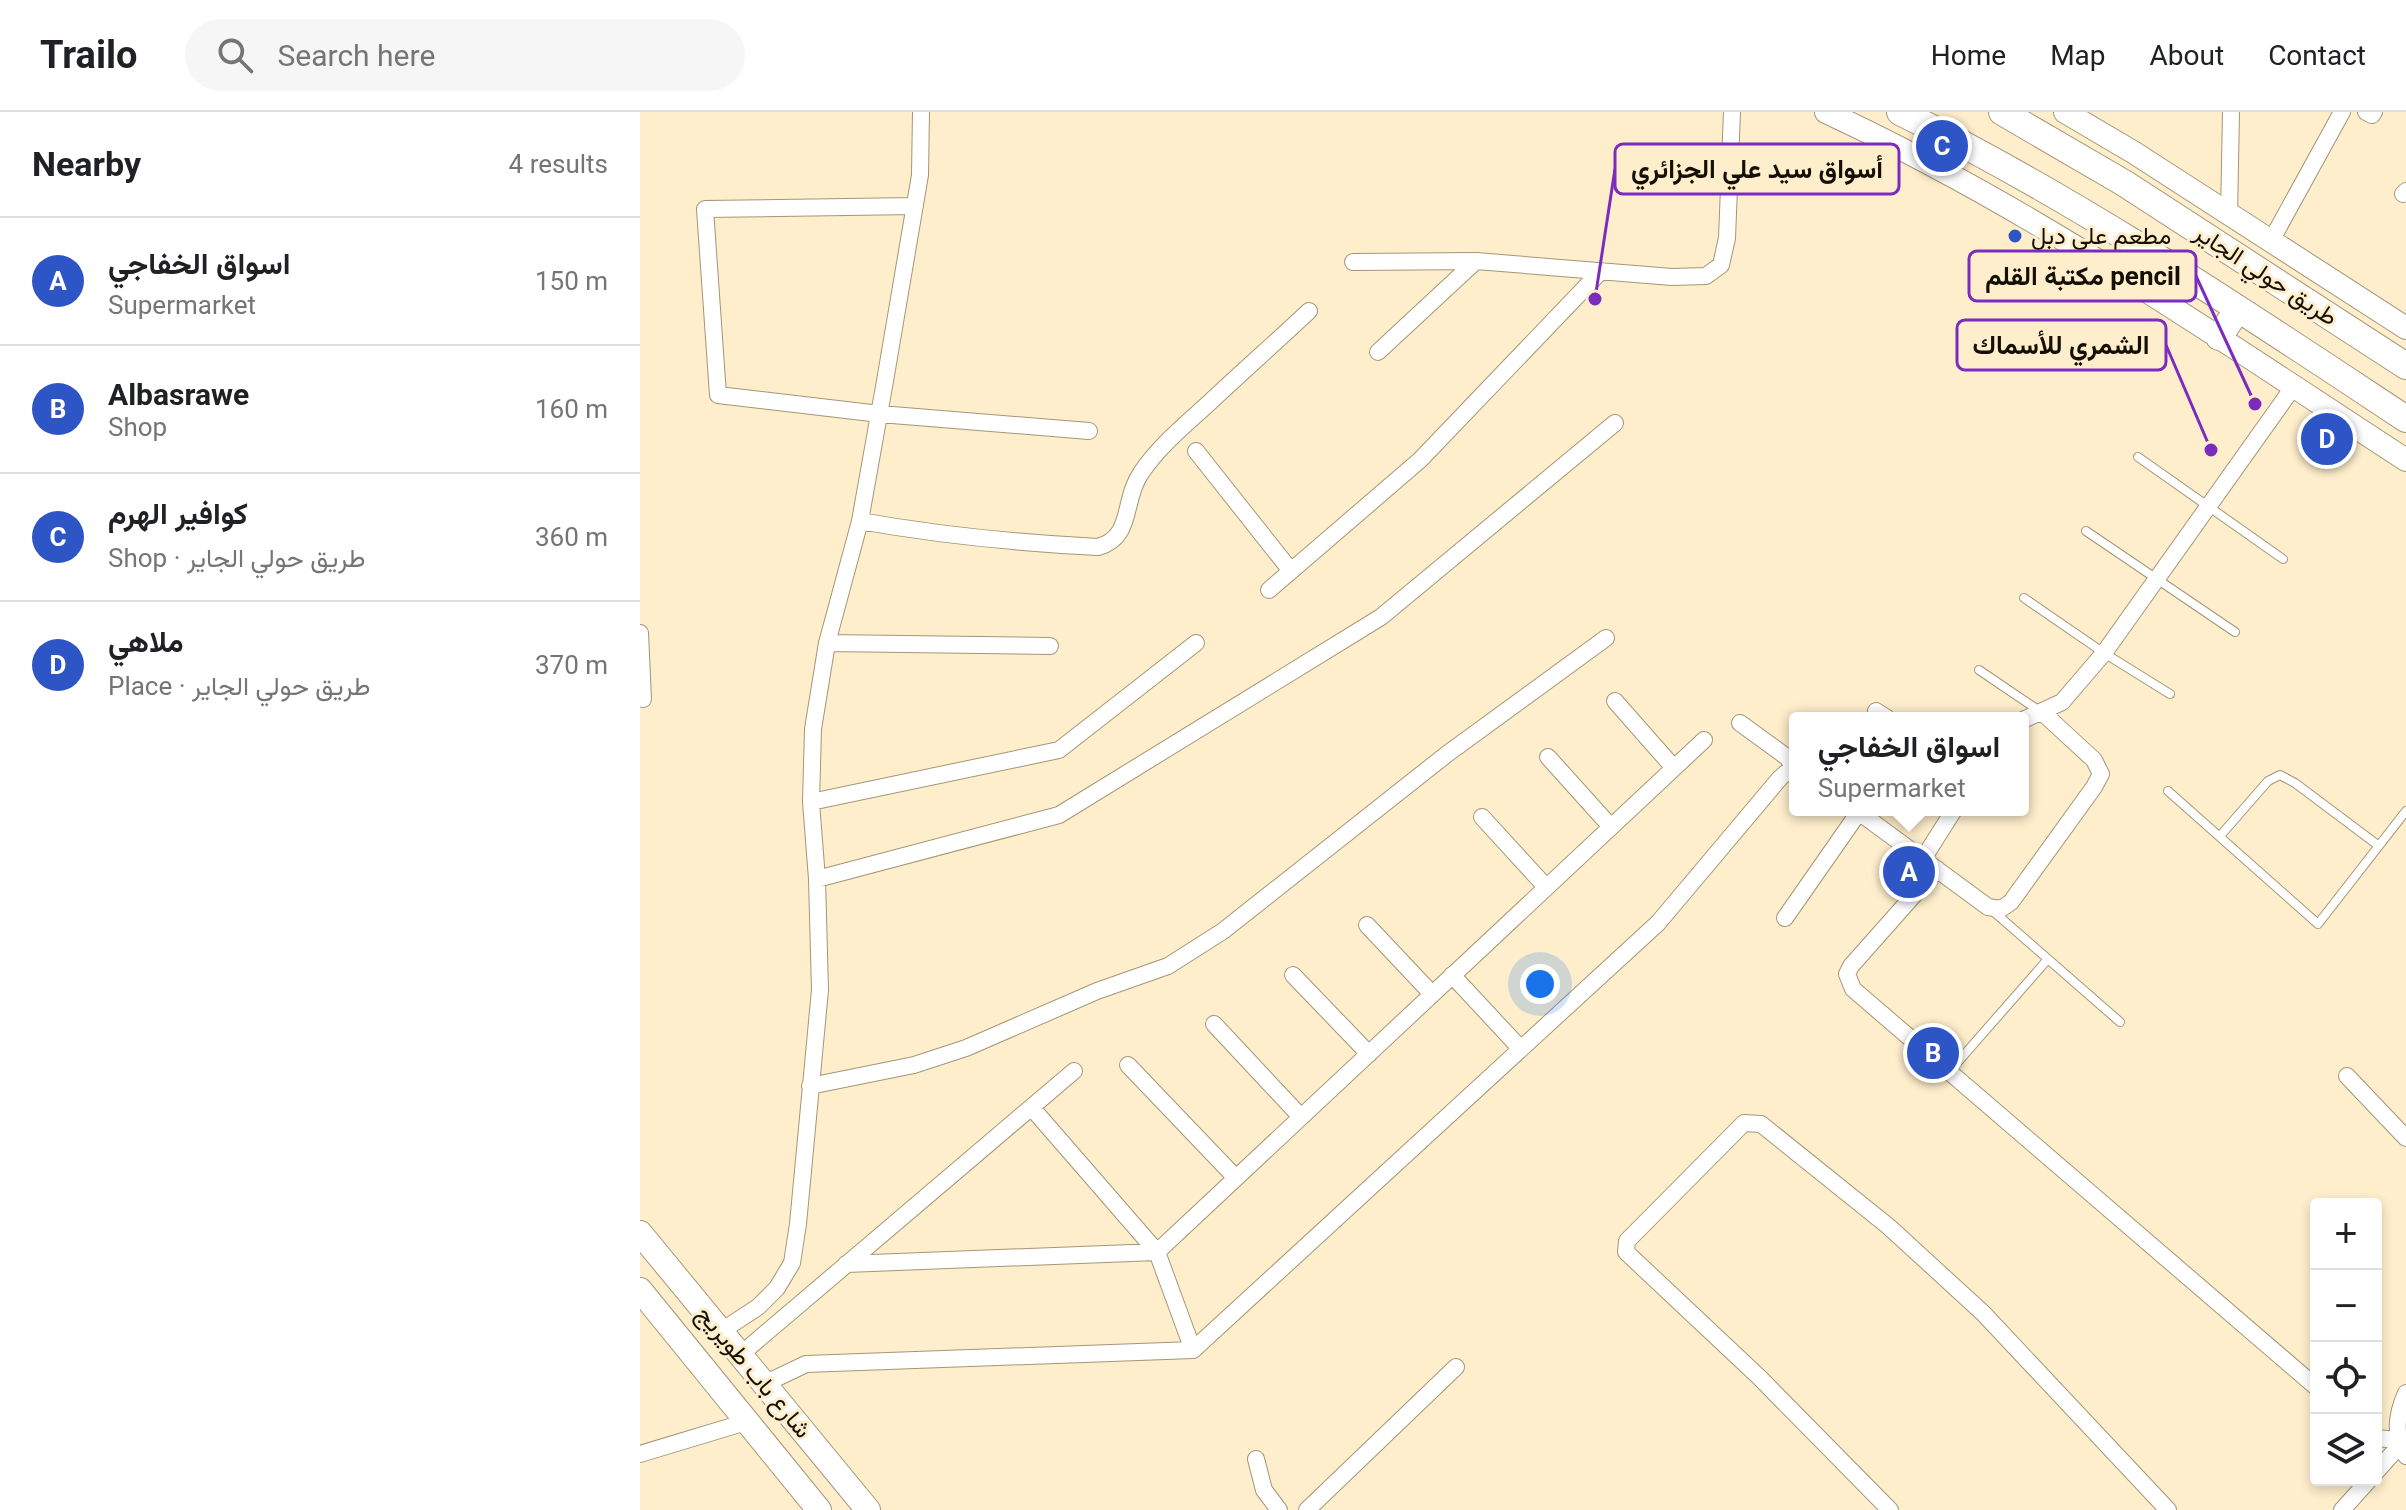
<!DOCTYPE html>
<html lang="en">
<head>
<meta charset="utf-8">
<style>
	body { margin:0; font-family:Roboto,Vazirmatn,sans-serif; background:#f6f6f6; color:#202124 }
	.controls { position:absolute; right:24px; bottom:24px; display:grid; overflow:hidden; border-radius:8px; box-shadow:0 4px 12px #0003 }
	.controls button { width:72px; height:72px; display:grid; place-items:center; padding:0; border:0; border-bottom:2px solid #e0e0e0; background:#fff; color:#202124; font:40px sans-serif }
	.you { position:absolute; left:900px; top:872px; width:28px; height:28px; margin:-20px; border:6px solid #fff; border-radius:50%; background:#1a73e8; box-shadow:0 0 0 12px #1a73e833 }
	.badge { display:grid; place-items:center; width:52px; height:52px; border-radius:50%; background:#2e55c5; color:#fff; font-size:26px; font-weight:700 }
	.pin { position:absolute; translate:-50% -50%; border:4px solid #fff; box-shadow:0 2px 8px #0006 }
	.popup { position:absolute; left:1149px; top:600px; width:240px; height:104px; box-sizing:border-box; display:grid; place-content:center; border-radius:8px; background:#fff; filter:drop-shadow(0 2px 6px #0005); font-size:26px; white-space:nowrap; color:#757577 }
	.popup b { font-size:30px; color:#202124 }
	.popup::after { content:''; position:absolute; left:50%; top:100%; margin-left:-16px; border:16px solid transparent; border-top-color:#fff }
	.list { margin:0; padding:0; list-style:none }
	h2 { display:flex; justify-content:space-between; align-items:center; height:104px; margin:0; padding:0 32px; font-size:34px }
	h2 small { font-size:26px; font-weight:400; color:#757577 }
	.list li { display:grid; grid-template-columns:52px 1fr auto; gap:24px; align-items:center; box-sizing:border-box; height:128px; padding:0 32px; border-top:2px solid #e0e0e0 }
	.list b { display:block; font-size:30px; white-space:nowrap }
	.list p { margin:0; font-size:26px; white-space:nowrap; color:#757577 }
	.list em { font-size:26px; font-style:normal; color:#757577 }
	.icon { flex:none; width:44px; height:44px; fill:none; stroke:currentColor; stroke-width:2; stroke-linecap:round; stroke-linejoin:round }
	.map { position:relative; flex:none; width:1766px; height:1398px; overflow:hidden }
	header { display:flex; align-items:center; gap:48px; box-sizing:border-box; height:112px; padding:0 40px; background:#fff; border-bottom:2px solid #e0e0e0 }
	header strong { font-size:38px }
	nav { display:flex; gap:44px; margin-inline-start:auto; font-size:28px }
	.search { width:560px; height:72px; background:#f6f6f6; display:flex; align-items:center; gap:20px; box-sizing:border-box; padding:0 28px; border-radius:44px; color:#757577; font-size:30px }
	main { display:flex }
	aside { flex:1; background:#fff }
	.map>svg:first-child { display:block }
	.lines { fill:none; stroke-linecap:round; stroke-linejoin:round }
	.service-casing { stroke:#a49676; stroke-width:10 }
	.minor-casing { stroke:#a49676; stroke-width:18 }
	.secondary-casing { stroke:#a49676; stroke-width:24 }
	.primary-casing { stroke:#a49676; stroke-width:26 }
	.trunk-casing { stroke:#a49676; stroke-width:28 }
	.service { stroke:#fff; stroke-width:8 }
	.minor { stroke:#fff; stroke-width:16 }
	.secondary { stroke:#fff; stroke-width:22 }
	.primary { stroke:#fff; stroke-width:24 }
	.trunk { stroke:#fff; stroke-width:26 }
	.poi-dot { fill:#2e55c5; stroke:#feeecc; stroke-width:3 }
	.labels { text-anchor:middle; stroke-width:6; stroke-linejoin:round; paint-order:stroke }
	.poi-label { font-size:24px; fill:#151005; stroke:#feeecc; text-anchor:start }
	.street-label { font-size:24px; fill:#151005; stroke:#feeecc }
	.leader { fill:none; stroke:#7b2cbf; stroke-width:3 }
	.callout-dot { fill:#7b2cbf; stroke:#feeecc; stroke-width:3 }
	.callout { fill:#feeecc; stroke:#7b2cbf; stroke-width:3 }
	.callout-label { font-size:26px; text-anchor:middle; font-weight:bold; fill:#151005 }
</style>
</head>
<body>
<header>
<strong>Trailo</strong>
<div class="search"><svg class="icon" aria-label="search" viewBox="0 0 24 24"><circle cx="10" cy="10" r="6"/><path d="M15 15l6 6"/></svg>Search here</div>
<nav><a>Home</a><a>Map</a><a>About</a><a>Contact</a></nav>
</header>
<main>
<aside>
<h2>Nearby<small>4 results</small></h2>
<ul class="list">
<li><span class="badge">A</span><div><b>اسواق الخفاجي</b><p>Supermarket</p></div><em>150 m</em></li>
<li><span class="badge">B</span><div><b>Albasrawe</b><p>Shop</p></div><em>160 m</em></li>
<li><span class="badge">C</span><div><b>كوافير الهرم</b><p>Shop · طريق حولي الجاير</p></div><em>360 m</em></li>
<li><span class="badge">D</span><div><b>ملاهي</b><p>Place · طريق حولي الجاير</p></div><em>370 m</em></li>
</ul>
</aside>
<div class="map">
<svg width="1766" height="1398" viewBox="0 0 1766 1398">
	<rect width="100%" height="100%" fill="#feeecc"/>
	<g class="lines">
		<defs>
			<path id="service" d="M1498,345L1643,447
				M1446,419L1595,520
				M1384,486L1464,541L1530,582
				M1339,558L1401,600
				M1528,679L1678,812L1766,699
				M1580,724L1628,669L1640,663L1655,671L1739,734
				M1354,800L1480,910
				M1309,960L1408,847"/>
			<path id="minor" d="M1726,0L1732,3L1734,0
				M1763,82L1766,79
				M275,94L65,97L78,283L240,302L449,319
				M1589,104L1591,0
				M1631,129L1702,0
				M713,150L836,149L1032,165L1066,164L1081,153L1087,126L1092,0
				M738,240L836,149
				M556,339L651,459
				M220,409C299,423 378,431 458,435C494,425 482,388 501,361C519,334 545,313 569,291C602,260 636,230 669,199
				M629,478L780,348L961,159
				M0,521L3,587
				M187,531L410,534
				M975,589L1034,656
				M1236,599L1247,606
				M1383,608L1422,590L1464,541L1654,274
				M1100,611L1148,646L1154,658
				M908,645L971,715
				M171,690L419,638L556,531
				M1216,698L1348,795L1361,797L1371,790L1454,675L1461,662L1454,648L1403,601
				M842,705L906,775
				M1283,747L1314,698
				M1297,757L1211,854L1207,862L1213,877L1676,1275
				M177,767L419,703L741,505L975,311
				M1145,806L1219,700
				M727,813L792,882
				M653,863L729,942
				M812,863L880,936
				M574,912L661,1005
				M488,953L596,1066
				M1707,964L1766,1026
				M170,974L274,953L326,936L457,879L528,854L583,819L807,642L966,526
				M392,996L517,1140L553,1238
				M206,1152L517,1140L1064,628
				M80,1220L118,1195L137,1176L152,1151L158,1112L180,878L177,767L171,690L173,617L187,531L220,409L245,269L280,63L281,0
				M100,1243L434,959
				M124,1272L166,1252L553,1238L1018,811L1140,666L1147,660L1155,658
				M1766,1281C1756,1304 1754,1322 1766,1344
				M1736,1326L1758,1328
				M0,1342L106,1310
				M616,1347L624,1378L639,1398
				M1736,1360L1760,1333
				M667,1398L816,1255
				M1250,1398L1119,1265L986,1140L987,1129L1104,1011L1121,1012L1248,1114L1343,1201L1528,1398
				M1702,1398L1729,1368"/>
			<path id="secondary" d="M1186,0C1391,95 1577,225 1766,348
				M1425,0L1493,40L1766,216"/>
			<path id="primary" d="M0,1121L228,1398
				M0,1178L179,1398"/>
			<path id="trunk" d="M1260,0C1437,87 1601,198 1766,307
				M1362,0L1484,71L1766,254
				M1579,225L1598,197"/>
		</defs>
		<!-- service casing -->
		<use href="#service" class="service-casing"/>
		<!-- minor casing -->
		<use href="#minor" class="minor-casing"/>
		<!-- secondary casing -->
		<use href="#secondary" class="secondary-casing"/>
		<!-- primary casing -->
		<use href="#primary" class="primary-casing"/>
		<!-- trunk casing -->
		<use href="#trunk" class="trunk-casing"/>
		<!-- service -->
		<use href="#service" class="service"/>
		<!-- minor -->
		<use href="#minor" class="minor"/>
		<!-- secondary -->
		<use href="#secondary" class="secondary"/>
		<!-- primary -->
		<use href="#primary" class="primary"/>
		<!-- trunk -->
		<use href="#trunk" class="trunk"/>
	</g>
	<!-- markers -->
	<circle class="poi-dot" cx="1375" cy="124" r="8"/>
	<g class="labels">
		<!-- poi labels -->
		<g class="poi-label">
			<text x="1391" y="132">مطعم علي دبل</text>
		</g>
		<!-- street labels -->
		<g class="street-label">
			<text transform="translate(1626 163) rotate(33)" y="8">طريق حولي الجاير</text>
			<text transform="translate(114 1260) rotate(50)" y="8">شارع باب طويريج</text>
		</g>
	</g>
	<!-- callouts -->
	<path class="leader" d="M955 187L975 57M1615 292L1556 164M1571 338L1526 233"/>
	<g class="callout-dot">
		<circle cx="955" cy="187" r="8"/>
		<circle cx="1615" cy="292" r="8"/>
		<circle cx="1571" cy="338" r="8"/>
	</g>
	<g class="callout">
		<rect x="975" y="32" width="284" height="50" rx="8"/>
		<rect x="1329" y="139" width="227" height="50" rx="8"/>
		<rect x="1317" y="208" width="209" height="50" rx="8"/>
	</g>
	<g class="callout-label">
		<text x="1117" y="66">أسواق سيد علي الجزائري</text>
		<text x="1443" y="173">مكتبة القلم pencil</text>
		<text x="1421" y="242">الشمري للأسماك</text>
	</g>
</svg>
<div class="controls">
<button>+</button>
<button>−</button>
<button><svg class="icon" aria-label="locate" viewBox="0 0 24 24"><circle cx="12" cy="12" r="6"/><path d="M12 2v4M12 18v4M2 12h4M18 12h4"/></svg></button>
<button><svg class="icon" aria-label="layers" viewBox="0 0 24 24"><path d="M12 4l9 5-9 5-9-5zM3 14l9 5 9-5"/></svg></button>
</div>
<div class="you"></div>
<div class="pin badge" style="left:1269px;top:760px">A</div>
<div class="popup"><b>اسواق الخفاجي</b>Supermarket</div>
<div class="pin badge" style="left:1293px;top:941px">B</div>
<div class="pin badge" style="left:1302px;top:34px">C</div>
<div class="pin badge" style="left:1687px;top:327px">D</div>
</div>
</main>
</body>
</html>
